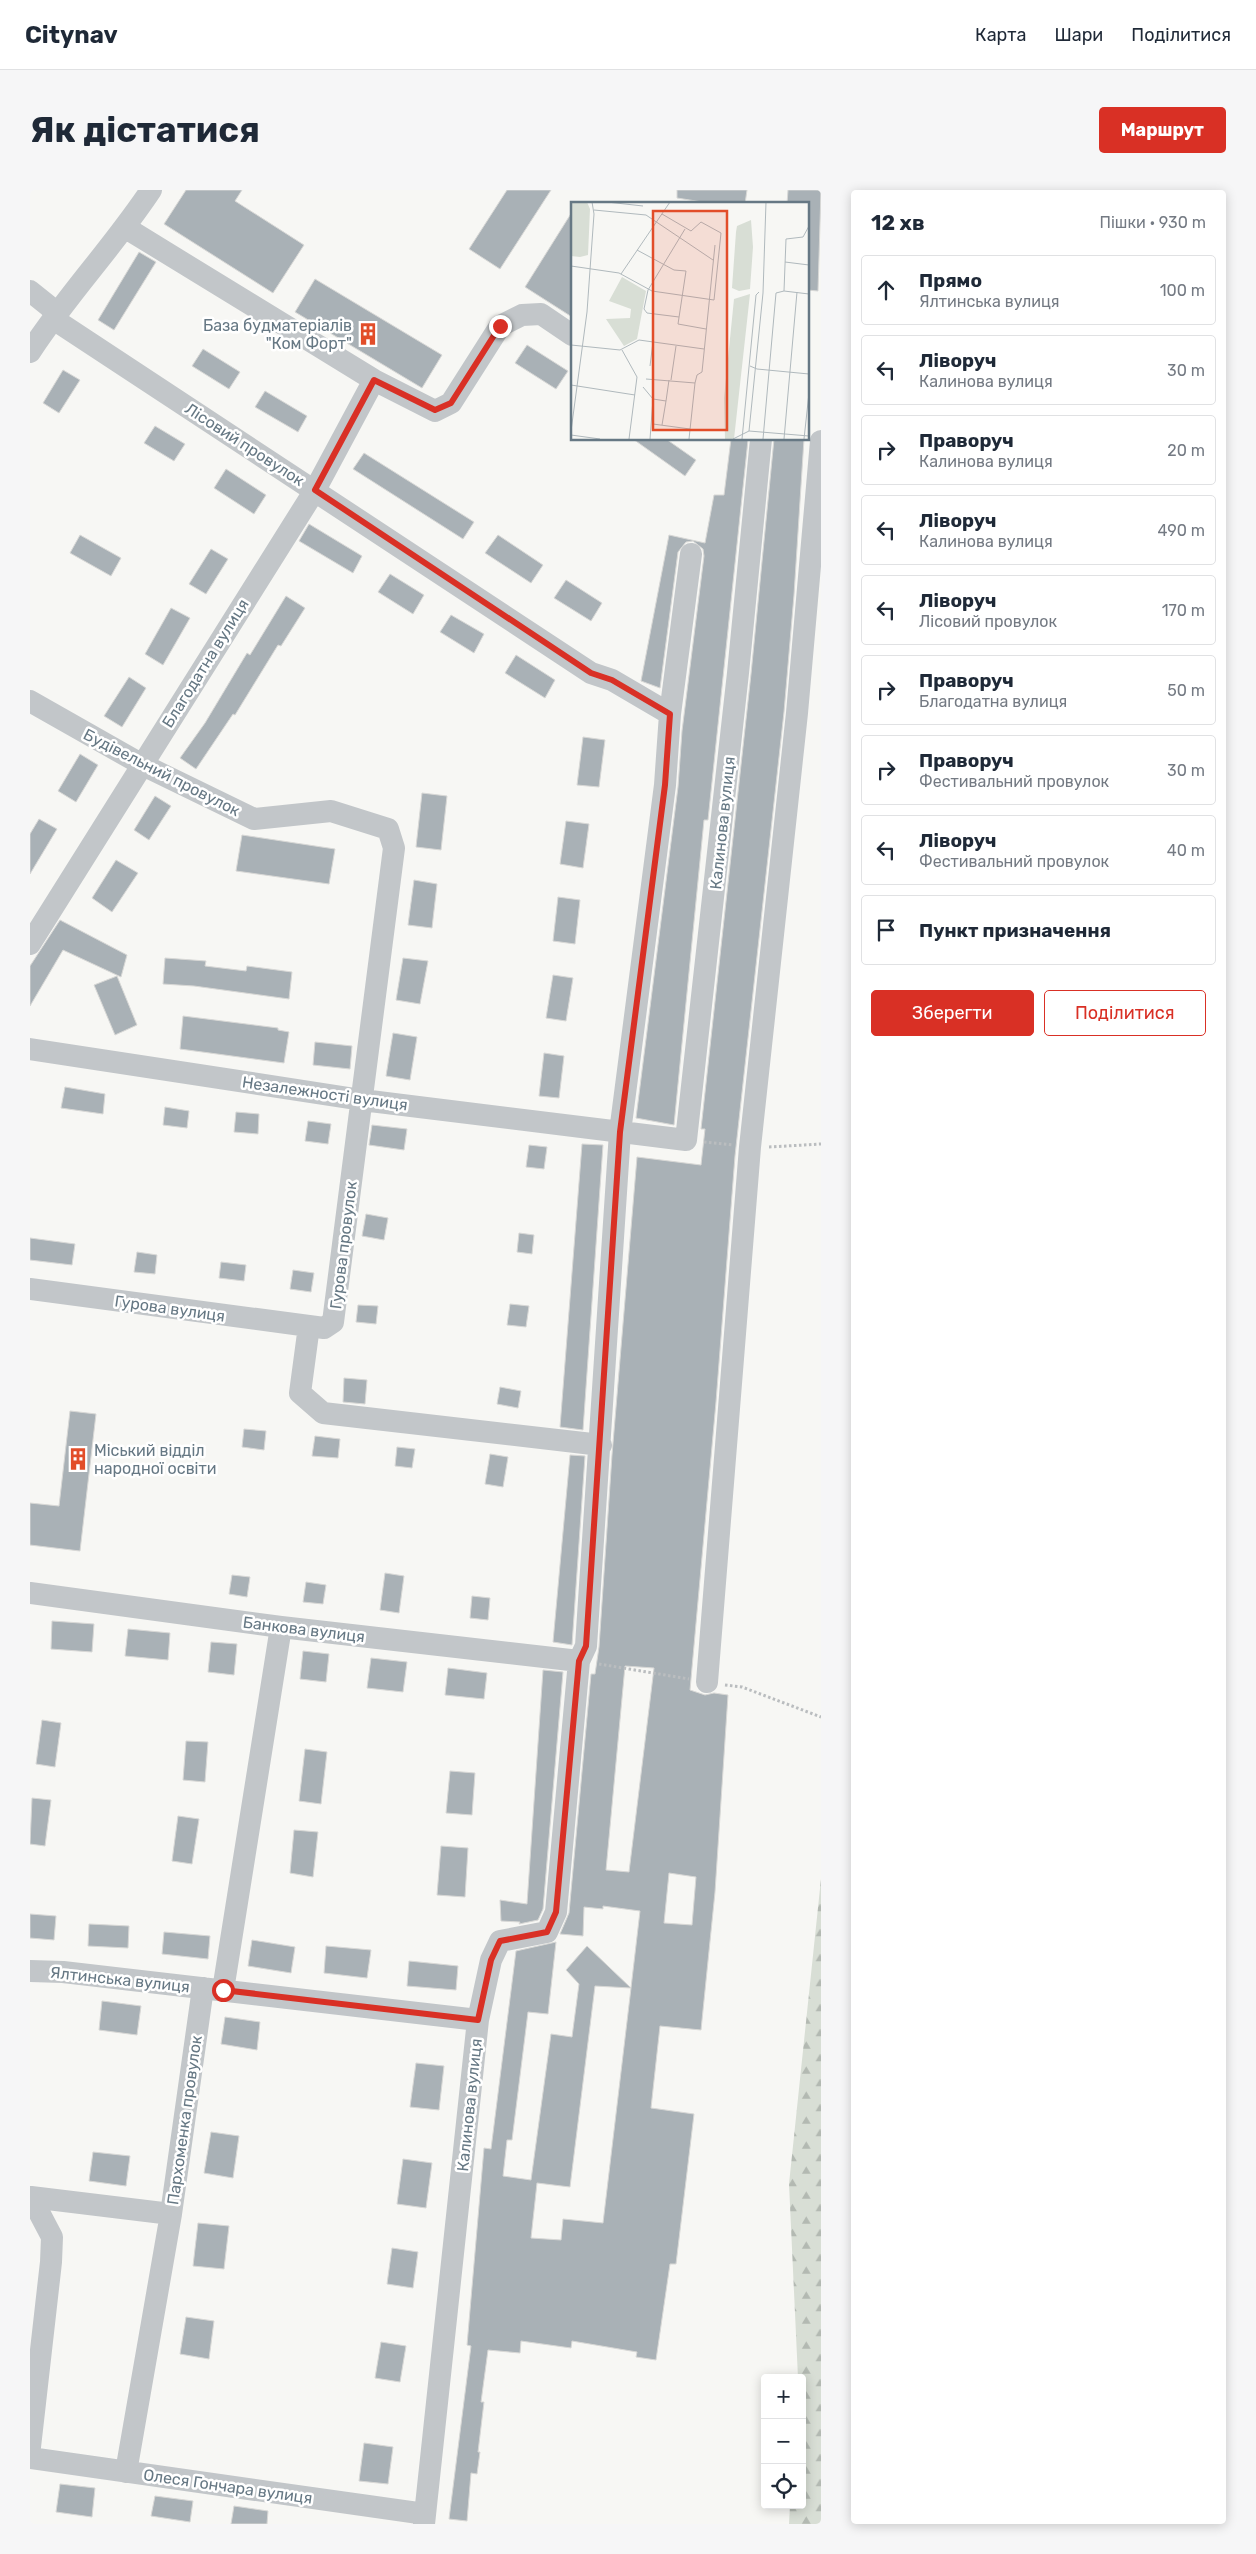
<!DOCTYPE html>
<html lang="uk">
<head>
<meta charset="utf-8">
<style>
	body { margin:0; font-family:Rubik,sans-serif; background:#f6f6f7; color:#1f2937 }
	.controls { position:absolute; right:15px; bottom:15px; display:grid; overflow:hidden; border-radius:5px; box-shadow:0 2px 12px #0003 }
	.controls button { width:45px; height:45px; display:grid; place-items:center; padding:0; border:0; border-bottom:1px solid #e0e1e3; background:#fff; color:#1f2937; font:25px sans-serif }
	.stop { position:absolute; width:15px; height:15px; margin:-11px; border:4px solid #d93025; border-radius:50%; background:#fff }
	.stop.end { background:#d93025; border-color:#fff; box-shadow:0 1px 5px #0008 }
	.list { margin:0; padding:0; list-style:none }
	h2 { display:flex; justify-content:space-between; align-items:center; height:65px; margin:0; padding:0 20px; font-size:21px }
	h2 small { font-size:16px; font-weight:400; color:#747a83 }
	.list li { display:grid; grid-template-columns:32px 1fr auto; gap:15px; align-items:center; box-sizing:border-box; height:70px; margin:0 10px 10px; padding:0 10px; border:1px solid #e0e1e3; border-radius:5px }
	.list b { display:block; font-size:19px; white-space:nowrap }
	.list p { margin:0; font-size:16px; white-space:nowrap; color:#747a83 }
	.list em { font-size:16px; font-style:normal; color:#747a83 }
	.actions { display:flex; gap:10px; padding:15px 20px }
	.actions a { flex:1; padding:11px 0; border:1px solid #d93025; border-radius:5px; text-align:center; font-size:18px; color:#d93025 }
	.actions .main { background:#d93025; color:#fff }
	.icon { flex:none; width:28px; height:28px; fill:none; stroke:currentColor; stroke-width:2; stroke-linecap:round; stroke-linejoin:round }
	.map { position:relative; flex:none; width:791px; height:2334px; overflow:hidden; border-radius:5px }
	header { display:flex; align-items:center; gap:30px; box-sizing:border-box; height:70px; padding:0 25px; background:#fff; border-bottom:1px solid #e0e1e3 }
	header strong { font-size:24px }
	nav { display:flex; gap:28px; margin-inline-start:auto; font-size:18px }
	.intro { display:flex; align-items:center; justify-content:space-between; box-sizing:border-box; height:120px; padding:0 30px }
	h1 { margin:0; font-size:35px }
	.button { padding:12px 22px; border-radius:5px; background:#d93025; color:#fff; font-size:18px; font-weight:700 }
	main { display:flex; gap:30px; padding:0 30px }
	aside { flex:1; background:#fff; border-radius:5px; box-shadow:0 2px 12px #0003 }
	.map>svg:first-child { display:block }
	.forest { fill:url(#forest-firs) }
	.building { fill:#a9b1b6; stroke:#d8d8d6; fill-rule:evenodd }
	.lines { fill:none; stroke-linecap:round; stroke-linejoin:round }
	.path { stroke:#babdbf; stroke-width:3; stroke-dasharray:2.5 2.5; stroke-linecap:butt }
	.minor { stroke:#c2c6c9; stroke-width:22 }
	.route { stroke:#d93025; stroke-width:6 }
	.labels { text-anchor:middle; stroke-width:5; stroke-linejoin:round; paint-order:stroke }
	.poi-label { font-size:16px; fill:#667884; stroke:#fff; text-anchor:end }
	.street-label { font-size:16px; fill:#667884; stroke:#fff }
	.inset-road { fill:none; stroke:#b0b9bd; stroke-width:1 }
	.view { fill:#e24d29; fill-opacity:0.15; stroke:#e24d29; stroke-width:2.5 }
	.inset-edge { fill:none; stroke:#667884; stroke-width:2.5 }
</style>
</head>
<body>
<header>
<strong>Citynav</strong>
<nav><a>Карта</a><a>Шари</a><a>Поділитися</a></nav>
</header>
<div class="intro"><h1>Як дістатися</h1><a class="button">Маршрут</a></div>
<main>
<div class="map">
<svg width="791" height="2334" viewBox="0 0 791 2334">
	<defs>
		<pattern id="forest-firs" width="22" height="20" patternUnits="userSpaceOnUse" patternTransform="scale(1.25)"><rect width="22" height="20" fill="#d8ded5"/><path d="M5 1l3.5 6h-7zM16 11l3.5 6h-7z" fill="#b3b9b2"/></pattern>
	</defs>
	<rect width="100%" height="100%" fill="#f7f7f4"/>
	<!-- forest -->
	<path class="forest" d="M791,1689V2334H759L760,2315H772V2188H768L759,1994Z"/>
	<!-- building -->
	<path class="building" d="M156,0H212L205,11L274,55L243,103L134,34Z
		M477,0H521L470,79L439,59Z
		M647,0H717L715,14H685L647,8Z
		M758,0H791L788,101L777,100V14H757Z
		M542,22V127L495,97Z
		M109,62L126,72L84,140L68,130Z
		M285,89L412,165L392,198L265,122Z
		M497,155L538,181L526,199L485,173Z
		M173,159L210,182L199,199L162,176Z
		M33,180L50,190L29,223L13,213Z
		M235,201L277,226L268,242L225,217Z
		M125,236L155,254L144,271L114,253Z
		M603,249H636L666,270L655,286Z
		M701,249L718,250L678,630H674L644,935L606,928L648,597L652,541L674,366L673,359L663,351L656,352L648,362L630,498L611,491L639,345L675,353L684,305H694Z
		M744,249H774L764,405L754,522L705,966L686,1212L660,1500L675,1505L684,1503L698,1505L685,1702L671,1840L630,1836L621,1918L664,1924L646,2074H640L626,2170L606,2167L607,2162L542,2151L541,2158L491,2151L490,2163L458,2160L451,2212H454L448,2262H450L447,2284L441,2283L437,2331L419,2329L441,2156L437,2155L454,1958L461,1959L486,1761L526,1752L518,1824L498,1822L482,1950H477L473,1986L501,1990L521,1844L542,1847L549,1794L536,1780L557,1756L601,1798L610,1721L573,1716V1719L554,1717L553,1746L530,1744L539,1723L561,1484H565L569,1457L582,1265L607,967L671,975L675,939H671L721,484ZM595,1476L624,1478L599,1682L576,1680ZM639,1683L666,1687L662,1735L634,1733ZM565,1796L601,1798L573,2033L533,2029L531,2050L501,2048L507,1993L540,1997Z
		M334,263L444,332L433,349L323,279Z
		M196,279L236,305L224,324L184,298Z
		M279,334L332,366L323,383L269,351Z
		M50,345L91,368L81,386L40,363Z
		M468,345L513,375L501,393L455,363Z
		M181,359L198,369L176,404L159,394Z
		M360,384L394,405L383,424L348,402Z
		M536,390L572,413L561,431L524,408Z
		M256,406L275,418L251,456L248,455L205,525L203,524L166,579L150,568L175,533L217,463L220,465Z
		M141,418L160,428L133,475L115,464Z
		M421,425L454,444L444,463L410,442Z
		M486,465L525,490L515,508L475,483Z
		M99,487L116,498L92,537L74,526Z
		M553,547L575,550L569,597L547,595Z
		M50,564L68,575L46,612L28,601Z
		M392,603L417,606L411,660L386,657Z
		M125,606L141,616L119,650L104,640Z
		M9,629L27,639L0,684V644Z
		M536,631L559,634L553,678L530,674Z
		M212,645L305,659L299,694L206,681Z
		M86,670L108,683L82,722L62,708Z
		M384,690L407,694L402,738L378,735Z
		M528,707L550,710L545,754L523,751Z
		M30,730L97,765L91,787L33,760L0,816V776Z
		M135,768L176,771L175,776L216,781L217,776L262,782L259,809L164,796L133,794Z
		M373,768L398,771L390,814L366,810Z
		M523,785L543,788L536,831L516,828Z
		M87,786L107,835L85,845L64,795Z
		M153,826L248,838V840L259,842L254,873L150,859Z
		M363,843L387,847L380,890L356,886Z
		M285,852L322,856L320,879L283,875Z
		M514,863L534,866L529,908L509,906Z
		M35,897L75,904L73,924L31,918Z
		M135,917L159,921L157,938L133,935Z
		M206,922L229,924L228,944L204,942Z
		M278,931L301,934L298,954L275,951Z
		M342,935L377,939L374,960L339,955Z
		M552,954L573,955L553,1240L530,1237Z
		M499,955L517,957L514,979L496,977Z
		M336,1024L358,1028L354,1050L332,1046Z
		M489,1043L504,1045L502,1064L487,1062Z
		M0,1048L45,1054L42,1075L0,1070Z
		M107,1062L127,1065L125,1084L104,1082Z
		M191,1072L216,1075L214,1091L189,1088Z
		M263,1080L284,1083L281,1102L260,1099Z
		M480,1114L499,1116L496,1137L477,1135Z
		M328,1115L348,1116L346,1134L326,1132Z
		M314,1188L337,1190L335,1214L313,1212Z
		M470,1197L491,1201L488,1218L467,1214Z
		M40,1221L66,1224L50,1361L0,1355V1313L29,1316Z
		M214,1239L236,1241L234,1260L212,1257Z
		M285,1246L310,1249L308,1268L282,1266Z
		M367,1257L385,1259L382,1278L365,1276Z
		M460,1264L478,1267L473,1297L455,1294Z
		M540,1265L555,1266L542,1455L523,1452Z
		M355,1383L374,1386L369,1423L350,1420Z
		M202,1385L220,1387L217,1407L199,1404Z
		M276,1392L296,1395L293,1414L273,1412Z
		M442,1406L460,1408L458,1430L440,1428Z
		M22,1431L64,1434L62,1462L21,1459Z
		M98,1439L140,1443L138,1470L95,1466Z
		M181,1452L207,1454L204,1485L178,1482Z
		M273,1461L299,1464L296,1492L270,1489Z
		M341,1468L377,1472L373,1502L337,1498Z
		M418,1478L457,1483L454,1509L415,1505Z
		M513,1480L533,1482L513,1719L508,1730L489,1734L490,1732L471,1731L470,1710L497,1714Z
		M12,1530L31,1533L25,1577L6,1574Z
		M156,1551L178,1552L175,1592L153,1590Z
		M275,1559L297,1562L291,1614L269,1611Z
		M420,1581L445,1583L442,1625L416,1623Z
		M2,1608L21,1610L15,1656L0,1654Z
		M148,1626L169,1629L162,1674L142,1671Z
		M264,1640L288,1642L283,1687L260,1683Z
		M411,1656L438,1658L435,1707L407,1705Z
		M0,1724L26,1726L24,1750L0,1748Z
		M59,1734L99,1736L98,1758L58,1756Z
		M134,1742L180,1746L178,1769L132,1764Z
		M222,1750L265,1757L261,1783L218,1776Z
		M296,1756L341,1760L337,1788L294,1783Z
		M379,1771L428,1776L426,1800L377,1796Z
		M72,1811L111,1816L107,1845L69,1840Z
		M195,1827L230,1832L227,1860L191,1854Z
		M386,1873L414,1876L409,1920L380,1917Z
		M181,1942L209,1946L203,1988L174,1983Z
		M63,1962L100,1966L96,1996L59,1991Z
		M373,1969L402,1973L396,2018L367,2014Z
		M168,2033L199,2036L194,2079L163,2076Z
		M362,2058L388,2062L383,2098L357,2094Z
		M156,2127L184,2131L179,2169L150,2164Z
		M351,2152L376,2156L370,2192L345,2188Z
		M334,2253L363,2257L358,2294L329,2291Z
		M30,2294L65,2298L62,2327L26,2322Z
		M125,2306L163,2311L160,2332L121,2326Z
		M204,2316L238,2321L237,2334H201Z"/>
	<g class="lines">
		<!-- path -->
		<path class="path" d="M674,952L703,955
			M739,957L791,954
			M569,1474L659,1489
			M695,1495L712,1497L791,1527"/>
		<!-- minor -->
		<path class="minor" d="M96,38L344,190L405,221L421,213L470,136L492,125L511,124L542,145
			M0,101L20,117L31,134L561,483L582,490L640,524
			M0,162C37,105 84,56 121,0
			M0,511L111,574L224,629L301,621L358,639L364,658L303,1132L294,1138L279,1136L270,1203L293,1223L571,1255
			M0,754L285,300L344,190
			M0,859L332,910L656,950L708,483L731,249
			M0,1099L279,1136
			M0,1403L251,1437L549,1471
			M677,1492L720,957L767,523L791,251
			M0,1781L33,1782L448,1830
			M193,1800L251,1437
			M0,2257L21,2072L22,2047L1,2007L141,2024L173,1798
			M0,2268L395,2324
			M96,2282L141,2024
			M394,2334L448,1830L461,1770L470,1751L517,1742L526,1722L549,1471L556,1456L590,942L635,595L640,524L661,364"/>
	</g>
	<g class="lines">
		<!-- route -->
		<path class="route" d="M193,1800L448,1830L461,1770L470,1751L517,1742L526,1722L549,1471L556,1456L590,942L635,595L640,524L582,490L561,483L285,300L344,190L405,220L421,213L470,136"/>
	</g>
	<!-- icons -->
	<defs>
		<symbol id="building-bare" viewBox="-9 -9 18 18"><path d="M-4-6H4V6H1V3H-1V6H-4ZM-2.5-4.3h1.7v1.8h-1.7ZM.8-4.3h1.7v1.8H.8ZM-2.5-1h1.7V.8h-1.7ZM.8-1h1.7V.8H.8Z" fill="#e24d29" stroke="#fff" stroke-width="2.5" paint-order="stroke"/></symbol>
	</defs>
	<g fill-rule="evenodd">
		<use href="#building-bare" x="322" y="128" width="32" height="32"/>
		<use href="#building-bare" x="32" y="1253" width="32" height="32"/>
	</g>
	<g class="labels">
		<!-- poi labels -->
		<g class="poi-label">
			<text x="322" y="141">База будматеріалів<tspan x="322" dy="18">"Ком Форт"</tspan></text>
			<text x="64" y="1266" text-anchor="start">Міський відділ<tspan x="64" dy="18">народної освіти</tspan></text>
		</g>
		<!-- street labels -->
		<g class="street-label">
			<text transform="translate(215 254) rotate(33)" y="6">Лісовий провулок</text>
			<text transform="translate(175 473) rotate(-58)" y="6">Благодатна вулиця</text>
			<text transform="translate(132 582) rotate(27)" y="6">Будівельний провулок</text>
			<text transform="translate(692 633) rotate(-84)" y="6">Калинова вулиця</text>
			<text transform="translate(295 903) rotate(8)" y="6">Незалежності вулиця</text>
			<text transform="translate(313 1055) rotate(-83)" y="6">Гурова провулок</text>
			<text transform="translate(140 1118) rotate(8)" y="6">Гурова вулиця</text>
			<text transform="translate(274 1439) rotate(7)" y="6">Банкова вулиця</text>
			<text transform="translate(90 1789) rotate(6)" y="6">Ялтинська вулиця</text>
			<text transform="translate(439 1915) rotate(-84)" y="6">Калинова вулиця</text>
			<text transform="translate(154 1930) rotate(-82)" y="6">Пархоменка провулок</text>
			<text transform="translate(198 2296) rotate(8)" y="6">Олеся Гончара вулиця</text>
		</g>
	</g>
	<!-- overview -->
	<g transform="translate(541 12)">
		<rect width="238" height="238" fill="#f7f7f4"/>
		<path d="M180,18L182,45L179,87L168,89L161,86L165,30L166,24ZM179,92L163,237H154L153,196L163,97Z" fill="#d8ded5"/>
		<path d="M0,0H16L19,7L17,53L9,55L0,54ZM51,75L75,89L66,137L53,144L35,117L59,116L60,107L38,99Z" fill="#d8ded5"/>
		<path class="inset-road" d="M36,0L72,4M23,8L75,13L142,58M66,48L103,68L115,69L107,122L135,127M214,60L238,63M0,64L48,71L81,89L143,98L150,31L130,20L120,29L91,12M50,72L99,0M213,89L238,92M108,115L76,111L73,107L77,88L114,27M0,143L49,148L68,138L133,147M51,148L66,175L58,237M79,164L82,140M179,164L186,167L238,172M75,177L124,181M100,178L105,144M0,183L64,193M72,185L82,197M82,222L119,227M91,223L95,199M0,229L16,110L23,12L21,0M178,229L192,91L195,0M0,233L29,237M79,237L82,197L95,199L98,178M118,237L124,181L126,173L131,170L144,43M162,237L178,229L238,234M171,237L185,93L188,90M192,237L205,91L213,89L215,37L232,35L238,24M213,237L226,90M233,237L238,191"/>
		<path class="view" d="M82,9H156V228H82Z"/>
		<rect width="238" height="238" class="inset-edge"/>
	</g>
</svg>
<div class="controls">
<button>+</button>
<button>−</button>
<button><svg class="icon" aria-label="locate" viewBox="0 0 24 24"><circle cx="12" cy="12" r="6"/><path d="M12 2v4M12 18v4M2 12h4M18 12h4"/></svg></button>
</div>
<div class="stop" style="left:193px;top:1800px"></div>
<div class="stop end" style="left:470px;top:136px"></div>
</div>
<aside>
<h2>12 хв<small>Пішки · 930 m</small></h2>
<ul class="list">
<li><svg class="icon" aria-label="ahead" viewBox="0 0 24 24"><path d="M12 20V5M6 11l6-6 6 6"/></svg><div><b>Прямо</b><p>Ялтинська вулиця</p></div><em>100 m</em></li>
<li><svg class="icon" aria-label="left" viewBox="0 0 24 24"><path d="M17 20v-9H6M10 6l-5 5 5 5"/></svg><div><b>Ліворуч</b><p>Калинова вулиця</p></div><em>30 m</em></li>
<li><svg class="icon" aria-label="right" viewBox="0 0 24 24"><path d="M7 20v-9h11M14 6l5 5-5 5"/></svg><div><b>Праворуч</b><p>Калинова вулиця</p></div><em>20 m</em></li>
<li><svg class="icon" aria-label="left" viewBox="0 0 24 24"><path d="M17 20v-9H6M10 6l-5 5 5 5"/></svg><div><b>Ліворуч</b><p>Калинова вулиця</p></div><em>490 m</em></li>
<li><svg class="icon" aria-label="left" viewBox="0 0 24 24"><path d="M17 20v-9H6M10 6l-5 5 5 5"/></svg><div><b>Ліворуч</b><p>Лісовий провулок</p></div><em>170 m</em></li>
<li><svg class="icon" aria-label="right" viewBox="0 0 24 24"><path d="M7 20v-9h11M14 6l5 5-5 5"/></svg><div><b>Праворуч</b><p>Благодатна вулиця</p></div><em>50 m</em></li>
<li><svg class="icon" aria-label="right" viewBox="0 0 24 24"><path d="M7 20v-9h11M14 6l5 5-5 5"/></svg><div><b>Праворуч</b><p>Фестивальний провулок</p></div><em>30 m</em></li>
<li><svg class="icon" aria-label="left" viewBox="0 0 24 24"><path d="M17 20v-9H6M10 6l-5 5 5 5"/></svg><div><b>Ліворуч</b><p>Фестивальний провулок</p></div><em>40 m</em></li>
<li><svg class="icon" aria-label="arrive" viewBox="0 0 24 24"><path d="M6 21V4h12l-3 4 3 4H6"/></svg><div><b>Пункт призначення</b></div></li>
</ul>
<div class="actions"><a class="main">Зберегти</a><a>Поділитися</a></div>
</aside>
</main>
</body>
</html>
